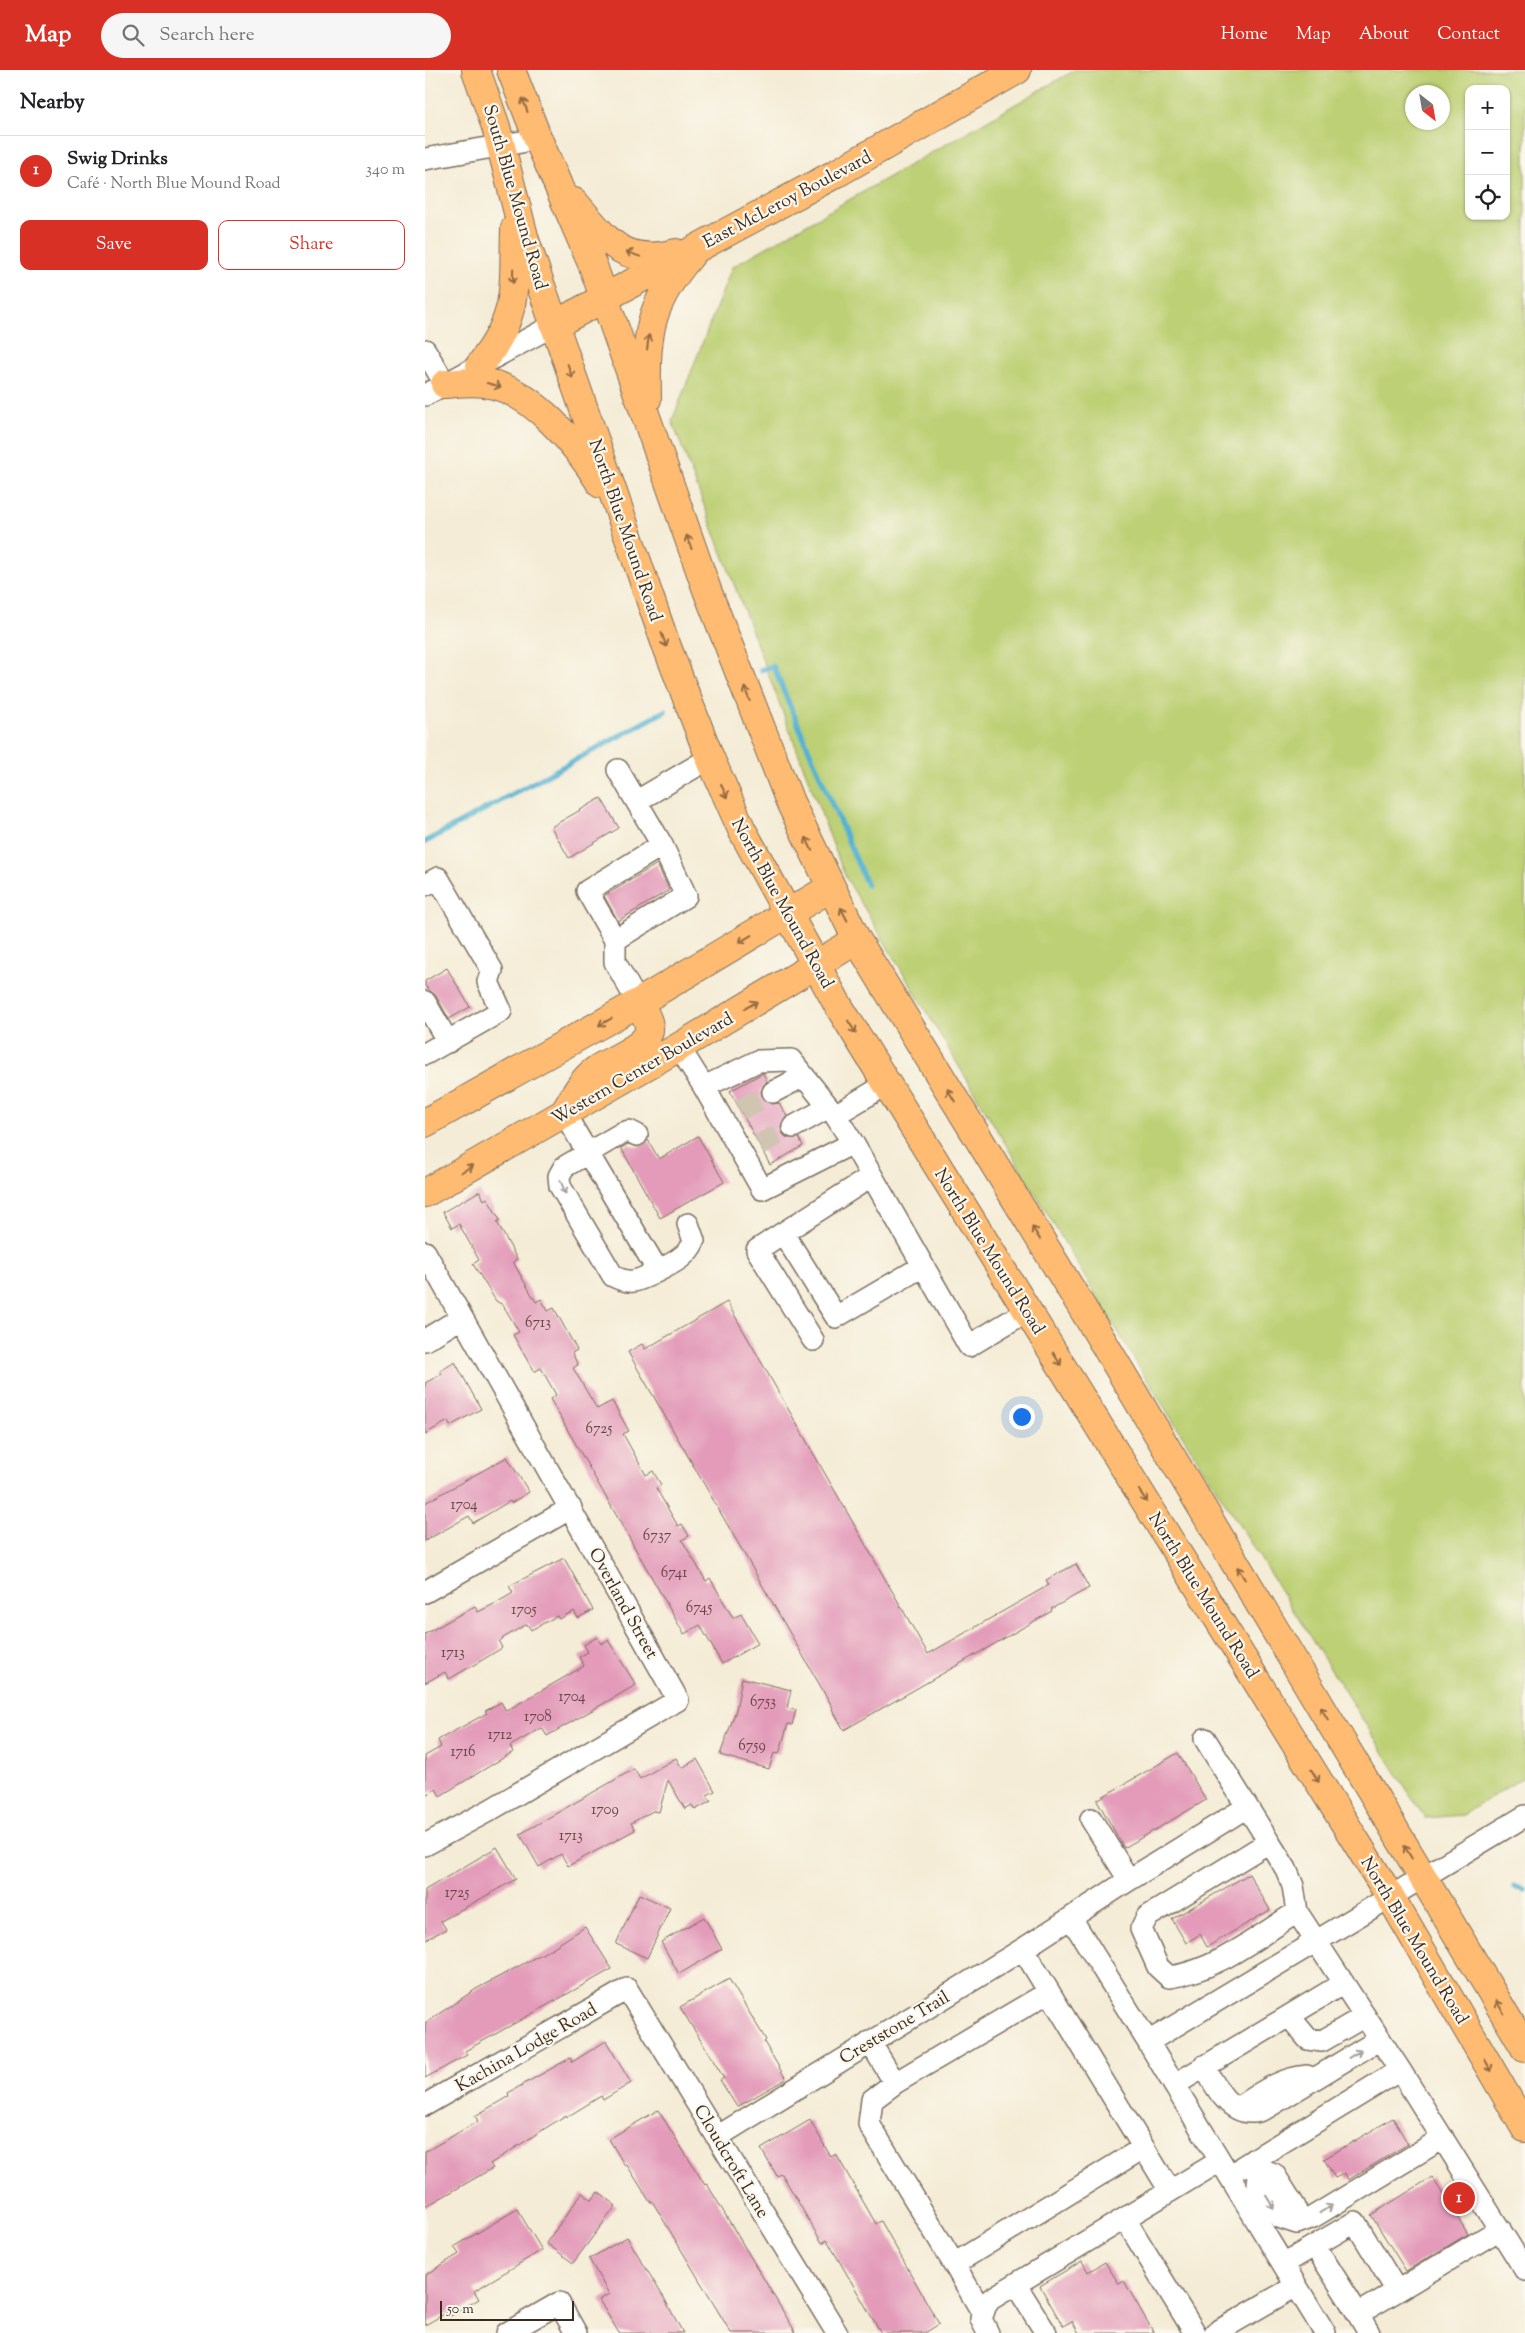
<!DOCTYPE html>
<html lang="en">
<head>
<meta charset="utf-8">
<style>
	body { margin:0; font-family:"Sorts Mill Goudy",serif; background:#f6f6f6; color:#202124 }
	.controls { position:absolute; right:15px; top:15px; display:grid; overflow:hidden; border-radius:10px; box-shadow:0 1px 4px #0004 }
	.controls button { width:45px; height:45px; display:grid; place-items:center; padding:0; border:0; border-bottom:1px solid #e0e0e0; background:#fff; color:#202124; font:25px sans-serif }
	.compass { position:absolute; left:980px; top:15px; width:45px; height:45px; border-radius:50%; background:#fff; box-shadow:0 1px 4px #0004; rotate:149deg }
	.scale { position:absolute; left:15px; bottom:12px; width:134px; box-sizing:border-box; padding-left:5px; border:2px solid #3b2a1e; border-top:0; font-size:14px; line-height:18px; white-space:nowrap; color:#3b2a1e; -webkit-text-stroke:4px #fbf7ec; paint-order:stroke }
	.you { position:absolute; left:596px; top:1346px; width:18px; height:18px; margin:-12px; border:4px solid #fff; border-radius:50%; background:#1a73e8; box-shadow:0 0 0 8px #1a73e833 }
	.badge { display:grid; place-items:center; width:32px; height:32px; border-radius:50%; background:#d93025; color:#fff; font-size:16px; font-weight:700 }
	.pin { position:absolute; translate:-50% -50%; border:2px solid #fff; box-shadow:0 1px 5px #0006 }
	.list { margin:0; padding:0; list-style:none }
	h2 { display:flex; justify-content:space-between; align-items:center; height:65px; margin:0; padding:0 20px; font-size:21px }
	h2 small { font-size:16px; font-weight:400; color:#757577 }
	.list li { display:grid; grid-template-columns:32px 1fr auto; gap:15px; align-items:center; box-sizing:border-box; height:70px; padding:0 20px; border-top:1px solid #e0e0e0 }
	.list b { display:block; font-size:19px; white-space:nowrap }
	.list p { margin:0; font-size:16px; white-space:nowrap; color:#757577 }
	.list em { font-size:16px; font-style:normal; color:#757577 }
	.actions { display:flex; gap:10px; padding:15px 20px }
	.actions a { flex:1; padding:11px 0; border:1px solid #d93025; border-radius:10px; text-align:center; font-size:18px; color:#d93025 }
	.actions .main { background:#d93025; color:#fff }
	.icon { flex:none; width:28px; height:28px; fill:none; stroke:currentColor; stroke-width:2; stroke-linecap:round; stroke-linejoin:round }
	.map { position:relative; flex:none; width:1100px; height:2263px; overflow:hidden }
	header { display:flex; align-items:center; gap:30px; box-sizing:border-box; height:70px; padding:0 25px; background:#d93025; color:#fff }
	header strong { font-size:24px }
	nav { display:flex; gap:28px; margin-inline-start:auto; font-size:18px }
	.search { width:350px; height:45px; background:#f6f6f6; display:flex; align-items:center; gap:12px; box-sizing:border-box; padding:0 18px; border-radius:28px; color:#757577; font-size:19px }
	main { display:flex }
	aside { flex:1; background:#fff }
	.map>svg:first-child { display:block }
	.green { fill:#bdd074; stroke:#7c7d49; fill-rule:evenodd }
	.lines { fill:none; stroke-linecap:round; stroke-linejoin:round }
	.stream { stroke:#53b2d1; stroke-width:5.5 }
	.building { fill:#e39bb9 }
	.minor-tunnel { stroke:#cfc5b1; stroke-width:21; stroke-dasharray:21 11; stroke-linecap:butt }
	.minor-casing { stroke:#7c6e5e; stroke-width:24 }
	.major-casing { stroke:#7c6e5e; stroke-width:30 }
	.minor { stroke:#fff; stroke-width:21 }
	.major { stroke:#febb71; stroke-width:28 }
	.oneway { stroke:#936b43 }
	.oneway2 { stroke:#a79f9a }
	.labels { text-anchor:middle; stroke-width:4.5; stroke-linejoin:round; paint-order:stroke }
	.number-label { font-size:15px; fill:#654645 }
	.street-label { font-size:18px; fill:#3b2a1e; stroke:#fbf7ec }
</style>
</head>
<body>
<header>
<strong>Map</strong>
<div class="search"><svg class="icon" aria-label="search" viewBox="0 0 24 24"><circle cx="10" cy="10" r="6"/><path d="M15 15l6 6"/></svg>Search here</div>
<nav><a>Home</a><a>Map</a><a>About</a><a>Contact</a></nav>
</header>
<main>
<aside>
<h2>Nearby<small></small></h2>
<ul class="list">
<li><span class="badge">1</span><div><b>Swig Drinks</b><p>Café · North Blue Mound Road</p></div><em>340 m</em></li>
</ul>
<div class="actions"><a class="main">Save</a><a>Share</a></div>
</aside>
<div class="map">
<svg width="1100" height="2263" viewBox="0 0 1100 2263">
	<rect width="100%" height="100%" fill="#fbf7ec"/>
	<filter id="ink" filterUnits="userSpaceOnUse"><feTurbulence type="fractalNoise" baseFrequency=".02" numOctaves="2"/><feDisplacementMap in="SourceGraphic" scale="10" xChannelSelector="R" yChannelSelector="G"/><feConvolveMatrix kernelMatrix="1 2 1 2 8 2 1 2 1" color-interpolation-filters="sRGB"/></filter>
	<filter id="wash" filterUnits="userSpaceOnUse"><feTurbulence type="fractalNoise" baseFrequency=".0096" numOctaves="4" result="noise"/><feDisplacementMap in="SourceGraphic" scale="20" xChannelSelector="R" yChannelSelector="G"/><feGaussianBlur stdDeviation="1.12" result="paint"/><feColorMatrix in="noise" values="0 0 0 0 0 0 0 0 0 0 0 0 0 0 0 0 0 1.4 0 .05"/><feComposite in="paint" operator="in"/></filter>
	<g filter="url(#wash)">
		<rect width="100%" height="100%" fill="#f4ecd6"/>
		<!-- green -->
		<path class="green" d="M650,0H1100V1706L1038,1745L1000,1748L717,1302L420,806L247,351L307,197ZM1044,19H1081V146H1044ZM988,22H1018V52H988Z"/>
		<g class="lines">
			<!-- stream -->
			<path class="stream" d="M336,600L348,596L442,815
				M0,772L240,641
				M1089,1817L1100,1820"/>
		</g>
		<g id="blocks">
			<!-- building -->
			<path class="building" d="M176,728L194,758L144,788L126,757Z
				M232,794L244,820L193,851L179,826Z
				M22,898L45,937L24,949L11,926L0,916V911Z
				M338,1003L342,1011L336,1021L337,1028L347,1034L354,1033L362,1046L356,1056L357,1063L362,1068H374L378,1076L345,1095L305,1021Z
				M273,1066L299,1112L235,1148L196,1078L203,1074L213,1077L223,1070L234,1089Z
				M55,1121L59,1130L62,1128L75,1150L72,1152L92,1189L88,1192L111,1232L116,1229L123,1241L129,1238L152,1280L147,1283L153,1295L148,1298L172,1339L187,1331L204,1361L198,1364L221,1405L228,1401L236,1415L231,1418L253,1456L257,1454L264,1466L257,1470L281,1511L285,1508L308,1548L316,1544L333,1573L297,1594L275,1555L259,1564L125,1329L131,1325L116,1298L109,1302L88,1265L94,1262L78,1235L71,1231L48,1194L54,1190L34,1154L27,1158L18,1142Z
				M302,1232L503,1584L624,1515L621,1510L651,1494L664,1518L626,1539L627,1541L419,1660L407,1639L408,1638L203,1282L217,1274L220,1279Z
				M30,1292L56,1339L25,1356L23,1351L0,1364V1313L17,1304L15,1301Z
				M82,1387L104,1422L86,1433L85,1431L48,1453L44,1446L0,1471V1433Z
				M139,1488L168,1540L153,1548L149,1541L134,1549L132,1546L106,1560L102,1554L78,1568L74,1572L77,1578L54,1592L24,1609L20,1602L0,1613V1564L50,1536L53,1542L71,1533L88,1523L84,1516Z
				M172,1567L176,1574L183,1570L211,1615L122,1666L117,1658L85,1676L88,1682L15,1726L11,1719L0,1725V1686L16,1677L13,1670L62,1643L60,1641L76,1632L81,1641L159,1596L154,1587L163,1582L159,1575Z
				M317,1608L366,1620L362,1638L371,1640L367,1655L363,1654L354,1684L349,1683L344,1699L295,1685L311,1640Z
				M753,1683L781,1730L699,1778L672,1730Z
				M251,1688L257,1698L272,1689L290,1721L282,1725L286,1731L270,1740L267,1735L260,1739L243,1710L234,1742L228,1741L206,1753L210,1760L143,1796L136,1784L114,1797L95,1764L209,1699L215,1709Z
				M72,1777L91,1809L16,1851L21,1859L0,1870V1820Z
				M824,1804L845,1840L782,1877L775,1864L761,1873L747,1849Z
				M214,1824L245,1838L222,1888L191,1874Z
				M279,1847L297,1879L254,1904L236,1872Z
				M160,1857L187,1899L40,1981L42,1985L0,2008V1953L51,1919L124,1880Z
				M304,1909L341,1970L339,1972L361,2009L312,2037L295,2010L299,2008L255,1937Z
				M181,1971L206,2013L178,2030L176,2026L142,2047L141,2045L65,2094L68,2098L0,2137V2082L53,2051L50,2046L84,2026L83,2023L145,1988L147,1992Z
				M233,2040L280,2115L282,2114L371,2263H306L227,2131L225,2132L202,2095L200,2096L184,2069Z
				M968,2048L983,2074L923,2110L920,2103L910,2108L899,2089Z
				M385,2050L406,2087L411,2084L451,2154L456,2151L514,2254L500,2263H456L402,2170L397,2173L357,2104L352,2106L336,2079Z
				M1007,2107L1043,2164L981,2201L946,2145Z
				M173,2122L191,2136L148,2193L121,2173L157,2123L167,2130Z
				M92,2139L117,2180L49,2221L54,2229L26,2246L23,2242L0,2255V2205L34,2184L29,2177Z
				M202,2167L239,2228L258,2263H194L174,2230L184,2224L164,2189Z
				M657,2191L663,2202L680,2192L694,2214L699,2211L729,2263H654L647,2251L638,2256L615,2216Z"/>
		</g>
	</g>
	<g filter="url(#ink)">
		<use href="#blocks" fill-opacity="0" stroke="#7c6e5e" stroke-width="1"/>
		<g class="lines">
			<!-- minor-tunnel -->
			<path class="minor-tunnel" d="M315,1040L348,1022
				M334,1075L368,1057"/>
			<defs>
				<path id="minor" d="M0,89L113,69
					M0,280L20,314
					M0,325L129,255
					M193,700L237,775L261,826L190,870V892L213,933
					M212,731L285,688
					M0,815L13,808L67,900L63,912L76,941L0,984
					M190,870L162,821L237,775
					M0,932L23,972
					M254,977L279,1017L333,991L366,990L410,1045L428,1073L337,1119L279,1017
					M348,1022L379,1006
					M139,1043L233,1201C248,1193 262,1187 269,1171L263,1154
					M410,1045L462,1014
					M368,1057L404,1037
					M212,1065L204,1061L197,1063L139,1097L134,1106L135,1116L188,1206C207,1216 214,1210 233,1201
					M428,1073L544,1276L602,1241
					M447,1106L358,1163L411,1247L498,1196
					M358,1163L332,1180L388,1270
					M0,1182L253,1630L65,1740L0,1775
					M0,1270L36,1248
					M0,1522L146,1438
					M780,1669L844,1772
					M666,1749L704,1810
					M872,1842C832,1867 791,1901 744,1907L733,1897L716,1859L722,1847L844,1772L861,1799L868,1816L872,1842L975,2000L1100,2200
					M646,1848L723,1972
					M598,1879L745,2121
					M624,1922L470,2013L447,2030L444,2054L529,2194L718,2078
					M864,1946L883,1969L897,1971L940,1946
					M445,1972L470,2013
					M779,1996C789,2014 803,2044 828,2042C833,2042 839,2039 843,2037L955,1969
					M749,2015L917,1914
					M0,2035L202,1919L412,2263
					M812,2038C834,2024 855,2008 882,2006
					M292,2067L598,1879L704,1810L822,1737
					M829,2089L835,2099L849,2104L870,2137L872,2153L888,2147L1018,2068
					M817,2097L975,2000
					M835,2099L833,2113L854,2147L872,2153
					M700,2149L770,2263
					M890,2176L933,2244
					M529,2194L557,2242
					M858,2194L930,2152L972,2221L933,2244L944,2263
					M591,2215L621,2263
					M972,2221L1075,2159
					M82,2263L134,2233L151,2263
					M563,2263L556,2249L561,2235L566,2229L795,2091
					M790,2263L871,2216
					M900,2263L723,1972L1100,1746"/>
				<path id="major" d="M51,0L71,57L100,170L239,569L285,688L317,760L413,935L966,1828L1100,2058
					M86,0L113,69L168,196L282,520L365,732L432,870L669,1257L1100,1978
					M149,132C181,169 197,197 251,183
					M129,255L412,103L592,0
					M55,295C95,245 88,218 90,158
					M20,314C33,313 46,311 59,313C106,318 153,376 176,414
					M222,329C221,266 222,236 265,186
					M141,1040C150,1025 157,1010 171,1000C184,990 226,976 224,958C224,949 218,941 213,933
					M0,1053L213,933L405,818
					M0,1123L254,977L432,870"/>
			</defs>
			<!-- minor casing -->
			<use href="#minor" class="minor-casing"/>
			<!-- major casing -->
			<use href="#major" class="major-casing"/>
			<!-- minor -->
			<use href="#minor" class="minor"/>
			<!-- major -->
			<use href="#major" class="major"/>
		</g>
		<!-- one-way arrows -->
		<defs><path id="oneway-shaft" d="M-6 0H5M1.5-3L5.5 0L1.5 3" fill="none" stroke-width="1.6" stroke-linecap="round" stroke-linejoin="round" transform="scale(1.25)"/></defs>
		<g class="oneway">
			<use href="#oneway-shaft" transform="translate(100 35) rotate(-110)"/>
			<use href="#oneway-shaft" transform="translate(208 184) rotate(-160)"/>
			<use href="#oneway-shaft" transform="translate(88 206) rotate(91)"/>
			<use href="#oneway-shaft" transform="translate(223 272) rotate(-83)"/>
			<use href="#oneway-shaft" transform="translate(145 301) rotate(71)"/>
			<use href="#oneway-shaft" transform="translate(69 315) rotate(15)"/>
			<use href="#oneway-shaft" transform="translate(264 472) rotate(-110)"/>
			<use href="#oneway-shaft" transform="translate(239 570) rotate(70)"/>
			<use href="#oneway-shaft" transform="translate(322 624) rotate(-111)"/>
			<use href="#oneway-shaft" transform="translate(299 721) rotate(66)"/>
			<use href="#oneway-shaft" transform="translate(384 774) rotate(-115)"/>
			<use href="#oneway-shaft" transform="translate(419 844) rotate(-117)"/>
			<use href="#oneway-shaft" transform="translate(320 869) rotate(149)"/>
			<use href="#oneway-shaft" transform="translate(326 935) rotate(-31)"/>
			<use href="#oneway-shaft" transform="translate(180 952) rotate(151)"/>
			<use href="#oneway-shaft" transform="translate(427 957) rotate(58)"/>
			<use href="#oneway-shaft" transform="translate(526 1025) rotate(-121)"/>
			<use href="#oneway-shaft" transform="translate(42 1099) rotate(-30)"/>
			<use href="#oneway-shaft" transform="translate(611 1163) rotate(-122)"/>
			<use href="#oneway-shaft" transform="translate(632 1289) rotate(58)"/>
			<use href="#oneway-shaft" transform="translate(718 1426) rotate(56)"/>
			<use href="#oneway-shaft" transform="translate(816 1503) rotate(-121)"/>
			<use href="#oneway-shaft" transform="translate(899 1643) rotate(-121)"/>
			<use href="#oneway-shaft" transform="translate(890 1706) rotate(59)"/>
			<use href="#oneway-shaft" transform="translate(983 1782) rotate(-121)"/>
			<use href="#oneway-shaft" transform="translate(1075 1937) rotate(-121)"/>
			<use href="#oneway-shaft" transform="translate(1063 1995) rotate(60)"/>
		</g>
		<g class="oneway2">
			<use href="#oneway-shaft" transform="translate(138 1117) rotate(69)"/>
			<use href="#oneway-shaft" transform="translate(930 1984) rotate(-31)"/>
			<use href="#oneway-shaft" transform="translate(845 2132) rotate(58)"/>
			<use href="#oneway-shaft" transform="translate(901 2139) rotate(-31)"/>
		</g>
	</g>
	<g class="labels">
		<!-- number labels -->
		<g class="number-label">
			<text x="113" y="1257">6713</text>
			<text x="174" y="1363">6725</text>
			<text x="39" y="1439">1704</text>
			<text x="232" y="1470">6737</text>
			<text x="249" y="1507">6741</text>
			<text x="274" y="1542">6745</text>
			<text x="99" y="1544">1705</text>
			<text x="28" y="1587">1713</text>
			<text x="147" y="1631">1704</text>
			<text x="338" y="1636">6753</text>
			<text x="113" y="1651">1708</text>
			<text x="75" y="1669">1712</text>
			<text x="327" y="1680">6759</text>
			<text x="38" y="1686">1716</text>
			<text x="180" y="1744">1709</text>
			<text x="146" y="1770">1713</text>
			<text x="32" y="1827">1725</text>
		</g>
		<!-- street labels -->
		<g class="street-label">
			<text transform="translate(91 127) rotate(74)" y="6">South Blue Mound Road</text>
			<text transform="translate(362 129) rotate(-28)" y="6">East McLeroy Boulevard</text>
			<text transform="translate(201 460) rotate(71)" y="6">North Blue Mound Road</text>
			<text transform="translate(358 833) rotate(61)" y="6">North Blue Mound Road</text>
			<text transform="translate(217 998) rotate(-30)" y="6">Western Center Boulevard</text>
			<text transform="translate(565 1181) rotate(58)" y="6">North Blue Mound Road</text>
			<text transform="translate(779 1525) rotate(58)" y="6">North Blue Mound Road</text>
			<text transform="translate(199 1533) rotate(61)" y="6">Overland Street</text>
			<text transform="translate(990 1870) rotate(59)" y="6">North Blue Mound Road</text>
			<text transform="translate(469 1957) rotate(-31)" y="6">Creststone Trail</text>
			<text transform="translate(101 1977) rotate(-30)" y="6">Kachina Lodge Road</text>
			<text transform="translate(307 2091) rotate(59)" y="6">Cloudcroft Lane</text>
		</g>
	</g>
</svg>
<div class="controls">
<button>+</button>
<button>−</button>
<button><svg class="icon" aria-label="locate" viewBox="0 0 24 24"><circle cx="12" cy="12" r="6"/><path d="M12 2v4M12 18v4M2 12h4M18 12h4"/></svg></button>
</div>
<svg class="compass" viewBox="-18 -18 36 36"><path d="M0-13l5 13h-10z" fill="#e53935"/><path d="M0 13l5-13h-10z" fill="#757577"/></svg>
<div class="scale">50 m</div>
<div class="you"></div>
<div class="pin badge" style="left:1034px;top:2128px">1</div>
</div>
</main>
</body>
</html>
